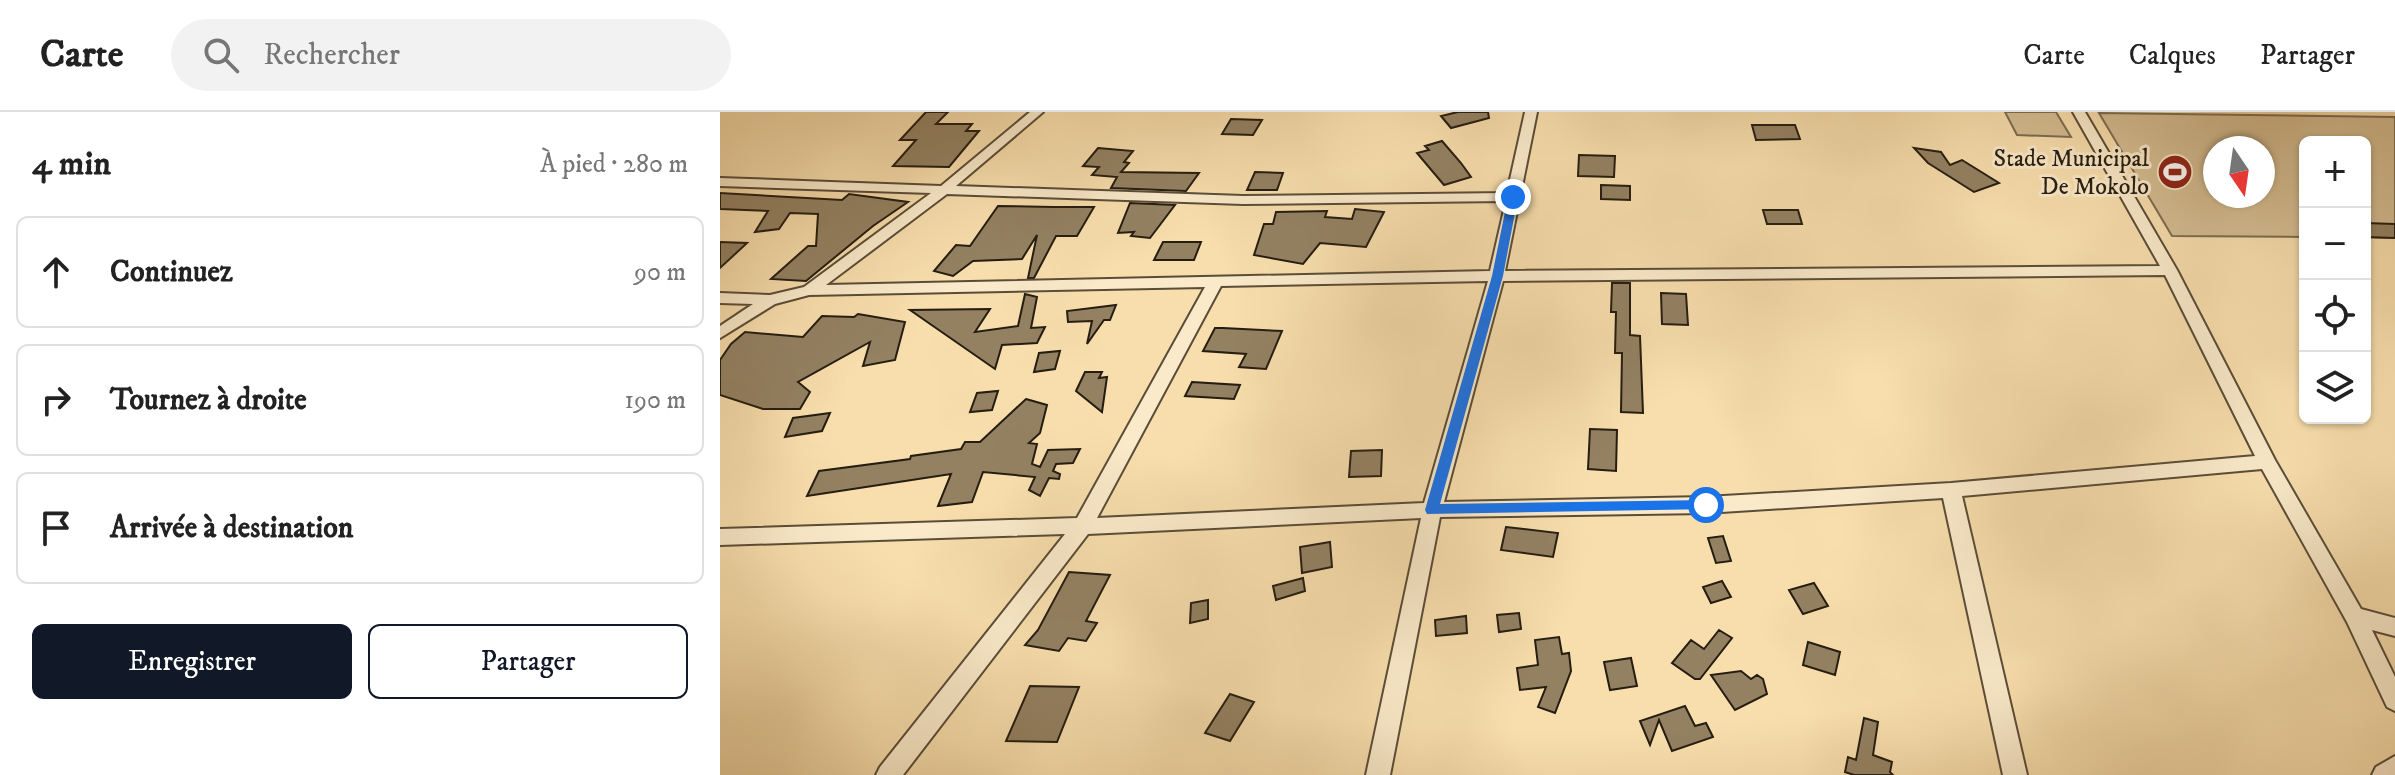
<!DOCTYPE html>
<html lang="fr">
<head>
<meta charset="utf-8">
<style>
	body { margin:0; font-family:"IM FELL DW Pica",serif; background:#f2f2f2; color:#222 }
	.controls { position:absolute; right:24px; top:24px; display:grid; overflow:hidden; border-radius:12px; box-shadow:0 2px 6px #0004 }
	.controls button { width:72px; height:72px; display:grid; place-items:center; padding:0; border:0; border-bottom:2px solid #e0e0e0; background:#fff; color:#222; font:40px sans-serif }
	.compass { position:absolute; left:1483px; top:24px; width:72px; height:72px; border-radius:50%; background:#fff; box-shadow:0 2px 6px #0004; rotate:167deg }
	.stop { position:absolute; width:24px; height:24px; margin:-18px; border:6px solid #1a73e8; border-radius:50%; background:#fff }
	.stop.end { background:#1a73e8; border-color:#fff; box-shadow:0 2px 8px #0008 }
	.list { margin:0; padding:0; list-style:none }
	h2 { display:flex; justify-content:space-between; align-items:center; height:104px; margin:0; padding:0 32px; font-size:34px }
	h2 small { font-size:26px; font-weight:400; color:#767676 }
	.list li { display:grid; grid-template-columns:52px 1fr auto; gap:24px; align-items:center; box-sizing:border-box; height:112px; margin:0 16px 16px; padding:0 16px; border:2px solid #e0e0e0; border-radius:12px }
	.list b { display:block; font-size:30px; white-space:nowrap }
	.list em { font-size:26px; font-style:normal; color:#767676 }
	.actions { display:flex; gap:16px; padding:24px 32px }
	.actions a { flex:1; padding:18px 0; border:2px solid #111827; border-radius:12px; text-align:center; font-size:28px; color:#111827 }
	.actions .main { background:#111827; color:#fff }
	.icon { flex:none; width:44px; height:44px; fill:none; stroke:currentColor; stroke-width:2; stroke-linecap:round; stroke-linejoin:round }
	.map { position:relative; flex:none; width:1675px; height:663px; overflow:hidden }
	header { display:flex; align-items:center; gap:48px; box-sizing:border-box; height:112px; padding:0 40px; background:#fff; border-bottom:2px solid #e0e0e0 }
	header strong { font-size:38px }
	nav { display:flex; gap:44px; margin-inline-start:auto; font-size:28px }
	.search { width:560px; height:72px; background:#f2f2f2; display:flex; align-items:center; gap:20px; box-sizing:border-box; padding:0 28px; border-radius:44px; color:#767676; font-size:30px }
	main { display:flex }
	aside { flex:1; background:#fff }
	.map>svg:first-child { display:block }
	.green { fill:#d4bd92; stroke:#7c6d52; stroke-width:2; fill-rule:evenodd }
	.building { fill:#938162; stroke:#251d11; stroke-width:2 }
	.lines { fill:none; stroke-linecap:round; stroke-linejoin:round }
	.street-casing { stroke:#5a4d38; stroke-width:4 }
	.street { fill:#faeaca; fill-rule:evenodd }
	.route { fill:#1a73e8 }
	.labels { text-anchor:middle; stroke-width:6; stroke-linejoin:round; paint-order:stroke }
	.far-poi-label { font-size:24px; fill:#251d11; stroke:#faeaca; text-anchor:end }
</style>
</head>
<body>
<header>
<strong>Carte</strong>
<div class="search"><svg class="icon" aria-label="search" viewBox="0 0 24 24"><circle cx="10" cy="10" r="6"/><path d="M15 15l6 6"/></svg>Rechercher</div>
<nav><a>Carte</a><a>Calques</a><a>Partager</a></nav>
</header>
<main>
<aside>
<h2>4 min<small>À pied · 280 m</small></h2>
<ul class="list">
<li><svg class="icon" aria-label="ahead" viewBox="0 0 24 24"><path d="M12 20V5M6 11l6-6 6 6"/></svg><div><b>Continuez</b></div><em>90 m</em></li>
<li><svg class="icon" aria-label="right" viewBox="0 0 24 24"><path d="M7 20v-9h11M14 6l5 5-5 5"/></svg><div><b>Tournez à droite</b></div><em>190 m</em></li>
<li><svg class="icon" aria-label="arrive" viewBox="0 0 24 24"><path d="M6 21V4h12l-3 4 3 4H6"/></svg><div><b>Arrivée à destination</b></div></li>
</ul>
<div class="actions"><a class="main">Enregistrer</a><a>Partager</a></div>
</aside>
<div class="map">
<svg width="1675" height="663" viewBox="0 0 1675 663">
	<rect width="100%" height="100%" fill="#f8dead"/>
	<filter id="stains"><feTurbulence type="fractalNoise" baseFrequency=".0025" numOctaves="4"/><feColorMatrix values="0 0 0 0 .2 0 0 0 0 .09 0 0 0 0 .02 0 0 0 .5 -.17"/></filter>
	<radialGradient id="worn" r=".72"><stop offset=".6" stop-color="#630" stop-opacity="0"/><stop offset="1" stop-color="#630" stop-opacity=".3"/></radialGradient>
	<!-- green -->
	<path class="green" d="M1285,0H1336L1351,25L1297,23Z
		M1379,1L1675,5V126L1645,125V30H1585V125L1452,124ZM1495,36H1543V84H1495Z"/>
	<!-- building -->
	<path class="building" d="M206,0H228L216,12H252L246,19H259L229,55L173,54L196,28H180Z
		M738,0H768L769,6L731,16L721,4Z
		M511,7L542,8L533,23L502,22Z
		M1032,13H1075L1080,27L1036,28Z
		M722,29L741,51L751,65L724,73L697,41L709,38L705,34Z
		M378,36L413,39L404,50L409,51L401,60L479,61L466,79L391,76L397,65L372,63L379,55L363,54Z
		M1194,36L1221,40L1230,53L1242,48L1279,71L1254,80L1208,51Z
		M859,43L895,44L894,65L858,64Z
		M535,60L563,61L557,78H527Z
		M881,73L910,74V88L881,87Z
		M0,81L122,88L129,82L188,90L153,114L86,169L51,167L88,134H96L98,102L70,101L59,117L35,120L48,99L0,97Z
		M410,91L455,93L430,126L411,124L414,120L398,121Z
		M278,94L333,95H374L357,124H336L314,166H308L317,123L302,147L253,149L233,164L214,159L236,133L250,134Z
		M635,97L664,100L646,135L600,131L583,152L534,143L544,112H553L556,100L607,99L605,105L632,107Z
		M1043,98H1078L1082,112H1047Z
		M1645,111L1675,112V126L1645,125Z
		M0,130L27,131L0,156Z
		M443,130H481L474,148H434Z
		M892,171H910V223L920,224L923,301L901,300L902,241H895L896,200H891Z
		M941,181L966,182L968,213L942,212Z
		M305,182L317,185L311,216L325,215L317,231L282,233L275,257L190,198L270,197L255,220L298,214Z
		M396,193L390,208H384L367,232L372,209L348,210L347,199Z
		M138,202L185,210L175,248L143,254L150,230L78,270L90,280L80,297H43L0,283V248L11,232L25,220L83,225L102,204L134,205Z
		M495,216H503L562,219L546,257L519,255L526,242L483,239Z
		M340,239L335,257L314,260L319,241Z
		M365,260H382L379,266L387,265L382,300L356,279Z
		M472,270L520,273L514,287L465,284Z
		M278,279L272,298L250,300L257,281Z
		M306,287L327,293L320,321L309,331L317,332L312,352L320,355L328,338L360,337L353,351L336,352L333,359L340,362L339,367L329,366L320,384L309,378L315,365L263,360L252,390L218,394L231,362L87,384L99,359L190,347L191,344L241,337L245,330H260Z
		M110,301L102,319L65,325L73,306Z
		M870,317L897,318L896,359L868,357Z
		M662,338L661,364L629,365L631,339Z
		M786,415L838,421L833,445L781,438Z
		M1003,424L1011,449L996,451L988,426Z
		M610,430L612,455L582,461L580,435Z
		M349,460L390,463L366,509L377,511L366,529L348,526L339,539L305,533L318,518Z
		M583,466L585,479L556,488L553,474Z
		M1002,469L1011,485L991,491L983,475Z
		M1094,471L1108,494L1083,502L1069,478Z
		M488,488V507L470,511L471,491Z
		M799,501L801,517L779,520L777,503Z
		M746,504L747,521L716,524L715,508Z
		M999,518L1012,526L980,567H975L952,551L971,528L984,537Z
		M839,525L842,542L849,541L851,559L835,601L818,595L826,575L800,578L797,556L818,553L815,528Z
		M1088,530L1120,540L1115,563L1083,553Z
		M911,546L917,574L890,578L884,550Z
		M1021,559L1031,567L1037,563L1043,567L1047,582L1015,598L991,563Z
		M310,574L359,575L337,630L286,629Z
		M510,582L534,590L510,629L485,621Z
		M965,594L975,614L986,611L993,625L952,639L939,608L930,633L920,609Z
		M1144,606L1158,610L1153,643L1172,650L1170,660L1173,663H1134L1125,660L1128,645L1136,648Z"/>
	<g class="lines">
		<defs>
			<path id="street" d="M310,0H323L236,74L523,84L787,81L805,0H817L785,159L1440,154L1353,0H1365L1457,158L1555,348L1641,497L1675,506V524L1652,518L1675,565V599L1667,595L1627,510L1542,357L1242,384L1307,663H1283L1223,386L986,401L720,405L670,663H646L701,406L368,422L183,663H156L160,655L345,422L0,433V417L357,406L485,175L89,183L55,192L0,226V214L33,192L0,191V181L50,183L84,175L211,81L0,74V66L221,74ZM227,82L523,92L786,89L770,159L106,173ZM1445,163L1535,344L1231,371L986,385L724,390L783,169ZM768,169L704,391L377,406L501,174Z
				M1675,644V663H1652L1656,655Z"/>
		</defs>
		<!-- street casing -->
		<use href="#street" class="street-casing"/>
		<!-- street -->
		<use href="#street" class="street"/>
	</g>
	<!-- route -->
	<path class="route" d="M793,82L798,85L783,164L720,392L986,388L993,393L991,397L707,402L705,398L772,164L788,85Z"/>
	<!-- icons -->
	<defs>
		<symbol id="stadium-disc" viewBox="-11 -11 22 22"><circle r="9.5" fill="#8f2418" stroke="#faeaca"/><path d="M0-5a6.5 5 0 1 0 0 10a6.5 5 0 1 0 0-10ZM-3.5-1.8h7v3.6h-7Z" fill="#fff"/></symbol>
	</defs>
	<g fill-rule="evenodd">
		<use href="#stadium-disc" x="1435" y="40" width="40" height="40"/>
	</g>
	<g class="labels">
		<!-- far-poi labels -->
		<g class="far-poi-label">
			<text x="1429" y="54">Stade Municipal<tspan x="1429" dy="28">De Mokolo</tspan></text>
		</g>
	</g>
	<rect width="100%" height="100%" filter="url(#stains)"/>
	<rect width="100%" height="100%" fill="url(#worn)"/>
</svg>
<div class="controls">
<button>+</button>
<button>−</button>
<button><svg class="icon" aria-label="locate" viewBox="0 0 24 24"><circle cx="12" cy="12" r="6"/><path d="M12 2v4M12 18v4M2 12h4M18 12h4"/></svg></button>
<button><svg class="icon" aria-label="layers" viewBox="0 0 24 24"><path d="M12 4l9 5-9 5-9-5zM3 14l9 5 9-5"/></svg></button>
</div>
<svg class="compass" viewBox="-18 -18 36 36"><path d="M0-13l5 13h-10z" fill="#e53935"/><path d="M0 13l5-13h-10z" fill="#767676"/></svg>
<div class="stop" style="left:986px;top:393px"></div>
<div class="stop end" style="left:793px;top:85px"></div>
</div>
</main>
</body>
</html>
